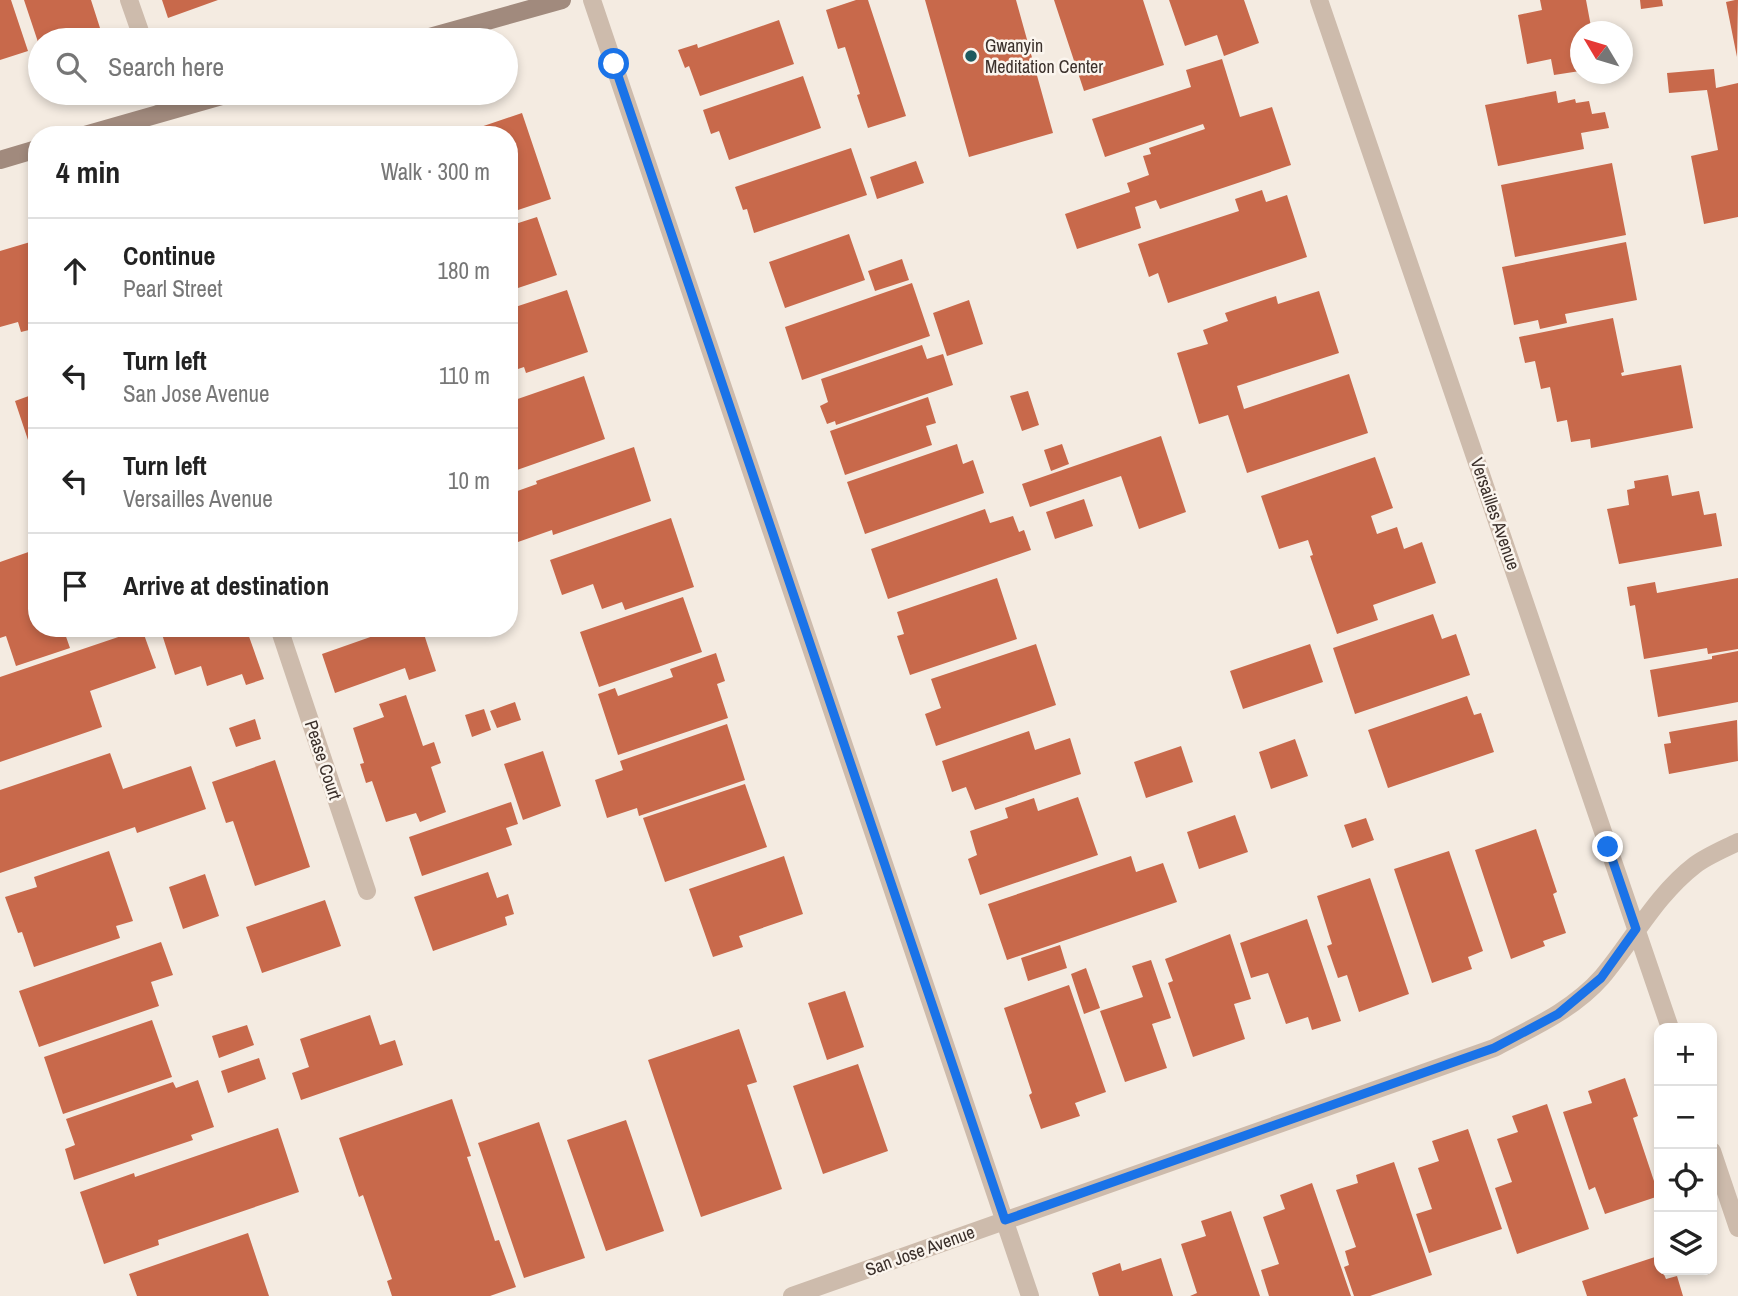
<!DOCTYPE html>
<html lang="en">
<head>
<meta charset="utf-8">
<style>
	body { margin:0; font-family:"Archivo Narrow",sans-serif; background:#f2f2f2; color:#222 }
	.controls { position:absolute; right:21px; bottom:21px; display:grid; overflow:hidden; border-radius:14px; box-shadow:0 4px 10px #0003 }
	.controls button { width:63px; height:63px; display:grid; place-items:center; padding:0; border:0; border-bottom:2px solid #e0e0e0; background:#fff; color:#222; font:35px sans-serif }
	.compass { position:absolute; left:1570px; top:21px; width:63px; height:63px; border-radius:50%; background:#fff; box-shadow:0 4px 10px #0003; rotate:308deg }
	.stop { position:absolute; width:21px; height:21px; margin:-16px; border:5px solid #1a73e8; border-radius:50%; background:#fff }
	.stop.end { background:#1a73e8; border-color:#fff; box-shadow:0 2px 7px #0008 }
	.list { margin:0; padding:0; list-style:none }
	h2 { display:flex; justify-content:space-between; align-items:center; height:91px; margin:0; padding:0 28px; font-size:30px }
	h2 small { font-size:23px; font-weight:400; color:#767676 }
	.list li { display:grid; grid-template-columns:46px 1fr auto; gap:21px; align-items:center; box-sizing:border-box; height:105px; padding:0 28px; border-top:2px solid #e0e0e0 }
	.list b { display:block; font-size:26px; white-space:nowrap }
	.list p { margin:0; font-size:23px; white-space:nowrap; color:#767676 }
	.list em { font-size:23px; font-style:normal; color:#767676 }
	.icon { flex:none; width:38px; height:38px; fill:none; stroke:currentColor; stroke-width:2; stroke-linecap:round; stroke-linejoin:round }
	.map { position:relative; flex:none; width:1738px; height:1296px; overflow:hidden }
	.search { position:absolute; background:#fff; box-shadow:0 4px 10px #0003; left:28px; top:28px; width:490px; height:77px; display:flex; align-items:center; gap:18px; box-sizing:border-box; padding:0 24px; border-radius:38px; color:#767676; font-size:26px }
	.panel { position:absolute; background:#fff; box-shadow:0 4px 10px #0003; left:28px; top:126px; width:490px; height:511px; border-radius:28px }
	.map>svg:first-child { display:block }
	.building { fill:#c8694b }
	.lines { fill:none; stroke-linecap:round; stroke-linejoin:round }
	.minor { stroke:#cdbbac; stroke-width:18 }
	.secondary { stroke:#a18a7d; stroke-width:18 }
	.route { stroke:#1a73e8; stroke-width:9 }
	.poi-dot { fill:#1f5a5e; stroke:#fbf5ee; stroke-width:2.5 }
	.labels { text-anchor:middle; stroke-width:5; stroke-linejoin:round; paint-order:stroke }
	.poi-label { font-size:18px; fill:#3b302b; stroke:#fbf5ee; text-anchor:start }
	.street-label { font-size:18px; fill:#3b302b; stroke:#fbf5ee }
</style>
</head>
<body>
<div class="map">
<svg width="1738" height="1296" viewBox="0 0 1738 1296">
	<rect width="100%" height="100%" fill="#f4ebe1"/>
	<!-- building -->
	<path class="building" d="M0,0H11L28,51L0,60Z
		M24,0H91L100,28L65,40H40V48Z
		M162,0H218L168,18Z
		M856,0H868L906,116L868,128L857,95L860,94L845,47L838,49L826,10Z
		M925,0H1016L1053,133L969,157Z
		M1054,0H1143L1164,65L1084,91Z
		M1169,0H1244L1259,43L1224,56L1217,35L1185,46Z
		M1540,0H1586L1592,32H1580V71L1554,75L1551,59L1527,64L1518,15L1542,10Z
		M1640,0H1662L1663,6L1641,9Z
		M1735,0H1738L1737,57L1726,2Z
		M779,20L794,64L700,96L689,66L685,68L678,50L697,44L698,48Z
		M1222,59L1240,117L1272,107L1291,165L1160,209L1156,200L1135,207L1141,228L1077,249L1065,214L1130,192L1127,183L1149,175L1143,156L1151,154L1149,148L1205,129L1203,124L1105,157L1092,119L1191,87L1186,70Z
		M1714,69L1716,88L1738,83V217L1704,224L1691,156L1718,150L1707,90L1669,93L1667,73Z
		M803,76L821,128L729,160L719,131L711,134L703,110Z
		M1556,91L1558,103L1575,99L1576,103L1589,101L1592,114L1605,112L1609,128L1581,133L1584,149L1498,166L1485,105Z
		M522,113L551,199L509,213V135L460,134Z
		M851,148L867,195L754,233L747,209L743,210L735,187Z
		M916,161L924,183L877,199L870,177Z
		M1612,163L1626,235L1515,257L1501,185Z
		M1262,190L1266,202L1287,195L1307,257L1168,303L1158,273L1149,277L1138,244L1239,211L1235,199Z
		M537,217L557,275L509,291V226Z
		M849,234L865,280L785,308L769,262Z
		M37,240V328L21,332L18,322L0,327V251Z
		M1626,242L1637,300L1565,314L1567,323L1540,329L1538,320L1514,325L1502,267Z
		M902,259L909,280L875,291L868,271Z
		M912,283L930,336L802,380L785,327Z
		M567,290L588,352L526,373L524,367L509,372V309Z
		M1319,291L1339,353L1237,386L1244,409L1349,374L1368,433L1247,473L1228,415L1199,424L1177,353L1208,344L1203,330L1228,321L1225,313L1276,296L1278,304Z
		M969,300L983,344L947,356L933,313Z
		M1613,318L1624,372L1621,373L1622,376L1681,365L1693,428L1591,448L1590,439L1571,442L1567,420L1557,422L1550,387L1541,389L1535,361L1525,363L1519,337Z
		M922,345L927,359L943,354L953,385L836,425L835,421L827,424L820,406L828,402L821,379Z
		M584,376L605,439L517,470L509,447V402Z
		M1028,391L1039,425L1022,431L1010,396Z
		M37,393V437L28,440L15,401Z
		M928,397L936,423L926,426L932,445L845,475L830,431Z
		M1161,436L1186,512L1139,529L1121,476L1030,507L1022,484Z
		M957,444L963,464L973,460L984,493L865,534L847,482Z
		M1062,444L1069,464L1051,471L1044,450Z
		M634,447L651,501L553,535L552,530L518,542L509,517V494L537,484L536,481Z
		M1375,457L1393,508L1371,516L1377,534L1397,527L1404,549L1422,542L1436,583L1373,605L1378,620L1337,634L1310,556L1313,555L1308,540L1279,549L1261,496Z
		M1668,475L1672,496L1699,491L1704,515L1716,513L1722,546L1619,564L1607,509L1629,505L1627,490L1635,488L1634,481Z
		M1084,499L1093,526L1055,539L1046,512Z
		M985,509L990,523L1013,516L1019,532L1024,530L1031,550L888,599L871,549Z
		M671,518L694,587L625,610L622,602L602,609L593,584L562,595L550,560Z
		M37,549V628H63L70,648L16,666L6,636L0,638V562Z
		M997,578L1017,639L910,675L897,636L904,634L897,612Z
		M1738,578V649L1708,654L1707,648L1644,659L1635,605L1630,606L1627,587L1655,582L1657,593Z
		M683,597L702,652L599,687L580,632Z
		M1433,614L1442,639L1456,634L1470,675L1355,714L1333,648Z
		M160,628H246L264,679L246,685L242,674L207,686L201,666L175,675Z
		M396,628H422L436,671L409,680L405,668L335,693L322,654Z
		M142,629L156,668L90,691L102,727L0,762V677Z
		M1036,644L1056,705L936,746L925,714L941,708L931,679Z
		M1310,644L1323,682L1243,709L1230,671Z
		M1738,651V702L1658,717L1650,670L1712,659V656Z
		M716,653L725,681L717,684L728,718L618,755L598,694L615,688L618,696L673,677L670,669Z
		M406,695L423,746L434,742L441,763L431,767L446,812L420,822L416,813L386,822L372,781L366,783L360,764L364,763L353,728L384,717L379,704Z
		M1467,696L1474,715L1481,713L1494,752L1388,788L1368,730Z
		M515,702L521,720L497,728L490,711Z
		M484,709L491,730L472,737L465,715Z
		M255,719L261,739L236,747L229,728Z
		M1737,720L1738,761L1669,774L1664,744L1671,743L1669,732Z
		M727,724L745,780L639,816L637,808L607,818L595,780L623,770L620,761Z
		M1029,731L1035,750L1070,738L1081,774L975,810L966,787L952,792L942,761Z
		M1295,739L1308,776L1271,789L1259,752Z
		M1181,746L1193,782L1146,798L1134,762Z
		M543,751L561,806L523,820L504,764Z
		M110,753L123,789L191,766L206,809L137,833L135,827L0,873V790Z
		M275,760L310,867L255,886L233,821L226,823L212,782Z
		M745,784L767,847L665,882L643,818Z
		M1078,797L1098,855L980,895L968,859L977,855L970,831L1008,818L1005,808L1034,798L1038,811Z
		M511,802L518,824L506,828L512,845L422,876L409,837Z
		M1235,815L1248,852L1199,869L1187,832Z
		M1366,818L1374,840L1352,848L1344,825Z
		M1536,829L1557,892L1553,894L1566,933L1543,941L1545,946L1511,959L1475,850Z
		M109,851L133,921L116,926L120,938L34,967L22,932L18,933L5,897L37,887L34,877Z
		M1449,851L1483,951L1468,957L1472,969L1432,983L1394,869Z
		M784,856L803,914L739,936L743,947L713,957L689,889Z
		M1131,856L1136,872L1163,863L1177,902L1007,960L988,904Z
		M488,872L497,898L508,894L514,914L505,917L507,925L433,951L414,897Z
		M205,874L219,916L183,929L169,887Z
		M1370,878L1409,994L1359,1012L1347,975L1338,978L1327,946L1332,944L1317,896Z
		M325,900L341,946L262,973L246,927Z
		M1307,919L1341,1021L1312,1030L1308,1017L1286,1024L1268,973L1251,978L1240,943Z
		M1230,934L1251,999L1234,1004L1245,1039L1193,1057L1168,983L1173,981L1165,959Z
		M161,942L173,975L151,982L159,1006L39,1047L19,991Z
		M1060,945L1067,968L1028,981L1021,958Z
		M1151,960L1171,1018L1152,1024L1167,1068L1125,1082L1100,1011L1143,997L1132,966Z
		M1086,968L1100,1008L1084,1014L1071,974Z
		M1069,985L1106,1092L1075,1103L1080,1116L1041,1129L1029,1095L1032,1093L1004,1008Z
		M845,991L864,1047L827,1060L808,1003Z
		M370,1015L380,1045L395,1040L403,1065L301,1100L292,1073L309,1067L300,1039Z
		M152,1020L172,1077L63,1114L44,1057Z
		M247,1025L254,1045L219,1058L212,1036Z
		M739,1029L757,1082L747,1085L782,1189L701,1217L648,1060Z
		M259,1058L266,1079L228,1093L221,1071Z
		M858,1064L888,1151L823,1174L793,1086Z
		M1625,1078L1638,1116L1633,1118L1659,1196L1605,1214L1595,1187L1589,1190L1563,1112L1592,1103L1588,1091Z
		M198,1080L214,1127L191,1135L193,1140L74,1180L65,1149L75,1145L66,1119L173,1082L176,1088Z
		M452,1099L471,1156L467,1157L495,1241L499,1240L516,1287L490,1296H392L387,1281L392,1279L363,1195L359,1197L339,1138Z
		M1547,1104L1589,1229L1517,1254L1495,1188L1512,1182L1497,1139L1518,1132L1512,1116Z
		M626,1120L664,1231L606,1251L567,1140Z
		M539,1122L585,1258L524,1278L478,1143Z
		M278,1128L299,1192L158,1240L159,1245L104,1264L80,1192L134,1173L135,1177Z
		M1468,1129L1502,1229L1429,1253L1416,1214L1432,1209L1418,1168L1439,1161L1432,1141Z
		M1394,1162L1432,1275L1370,1296H1354L1344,1267L1349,1265L1345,1251L1356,1247L1336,1190L1358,1183L1356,1175Z
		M1312,1183L1351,1296H1269L1261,1270L1279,1264L1263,1217L1285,1209L1280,1195Z
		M1231,1211L1260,1296H1190L1197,1293L1181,1244L1206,1236L1201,1221Z
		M248,1233L269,1296H137L129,1274Z
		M1658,1256L1659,1270H1662L1666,1279L1677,1276L1683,1296H1587L1582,1281Z
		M1161,1258L1173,1296H1099L1092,1273L1120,1263L1122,1271Z"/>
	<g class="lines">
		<!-- minor -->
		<path class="minor" d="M129,0L143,40
			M592,0L1030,1296
			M1319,0L1670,1028
			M160,93L166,111
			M279,628L367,891
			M1712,1151L1738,1228
			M792,1296L1494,1048C1532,1028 1573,1010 1602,977C1633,940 1656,895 1695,865C1707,856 1724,849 1738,842"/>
		<!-- secondary -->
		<path class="secondary" d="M419,40L562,0
			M85,135L232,93
			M0,160L37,149"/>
	</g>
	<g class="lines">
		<!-- route -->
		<path class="route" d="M614,64L1005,1220L1494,1048L1558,1014L1601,978L1636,929L1608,847"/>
	</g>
	<!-- markers -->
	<circle class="poi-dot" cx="971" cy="56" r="7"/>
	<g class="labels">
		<!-- poi labels -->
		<g class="poi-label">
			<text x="985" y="52">Gwanyin<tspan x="985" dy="21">Meditation Center</tspan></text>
		</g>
		<!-- street labels -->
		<g class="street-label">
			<text transform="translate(1495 514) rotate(71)" y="6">Versailles Avenue</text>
			<text transform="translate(323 760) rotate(72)" y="6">Pease Court</text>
			<text transform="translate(920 1251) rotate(-20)" y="6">San Jose Avenue</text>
		</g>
	</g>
</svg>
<div class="controls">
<button>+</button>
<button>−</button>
<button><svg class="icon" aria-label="locate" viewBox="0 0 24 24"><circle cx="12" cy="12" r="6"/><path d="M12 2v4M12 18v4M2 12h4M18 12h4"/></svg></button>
<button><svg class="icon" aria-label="layers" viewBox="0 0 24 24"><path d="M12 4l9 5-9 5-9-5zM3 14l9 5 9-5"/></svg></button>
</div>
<svg class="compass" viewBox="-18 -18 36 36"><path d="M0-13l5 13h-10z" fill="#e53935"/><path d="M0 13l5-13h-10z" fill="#767676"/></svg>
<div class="stop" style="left:614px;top:64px"></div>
<div class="stop end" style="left:1608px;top:847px"></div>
<div class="search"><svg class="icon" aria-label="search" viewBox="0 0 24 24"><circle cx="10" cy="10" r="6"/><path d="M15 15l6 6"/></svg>Search here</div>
<section class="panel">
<h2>4 min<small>Walk · 300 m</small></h2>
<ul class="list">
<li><svg class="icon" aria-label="ahead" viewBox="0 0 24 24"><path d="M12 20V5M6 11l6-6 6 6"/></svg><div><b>Continue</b><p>Pearl Street</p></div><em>180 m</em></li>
<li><svg class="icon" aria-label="left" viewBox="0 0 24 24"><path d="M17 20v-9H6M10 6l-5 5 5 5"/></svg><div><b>Turn left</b><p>San Jose Avenue</p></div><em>110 m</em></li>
<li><svg class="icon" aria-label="left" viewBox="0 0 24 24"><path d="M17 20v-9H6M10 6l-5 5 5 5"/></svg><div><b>Turn left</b><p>Versailles Avenue</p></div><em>10 m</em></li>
<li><svg class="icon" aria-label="arrive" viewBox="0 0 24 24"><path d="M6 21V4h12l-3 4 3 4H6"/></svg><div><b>Arrive at destination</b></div></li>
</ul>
</section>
</div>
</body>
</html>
